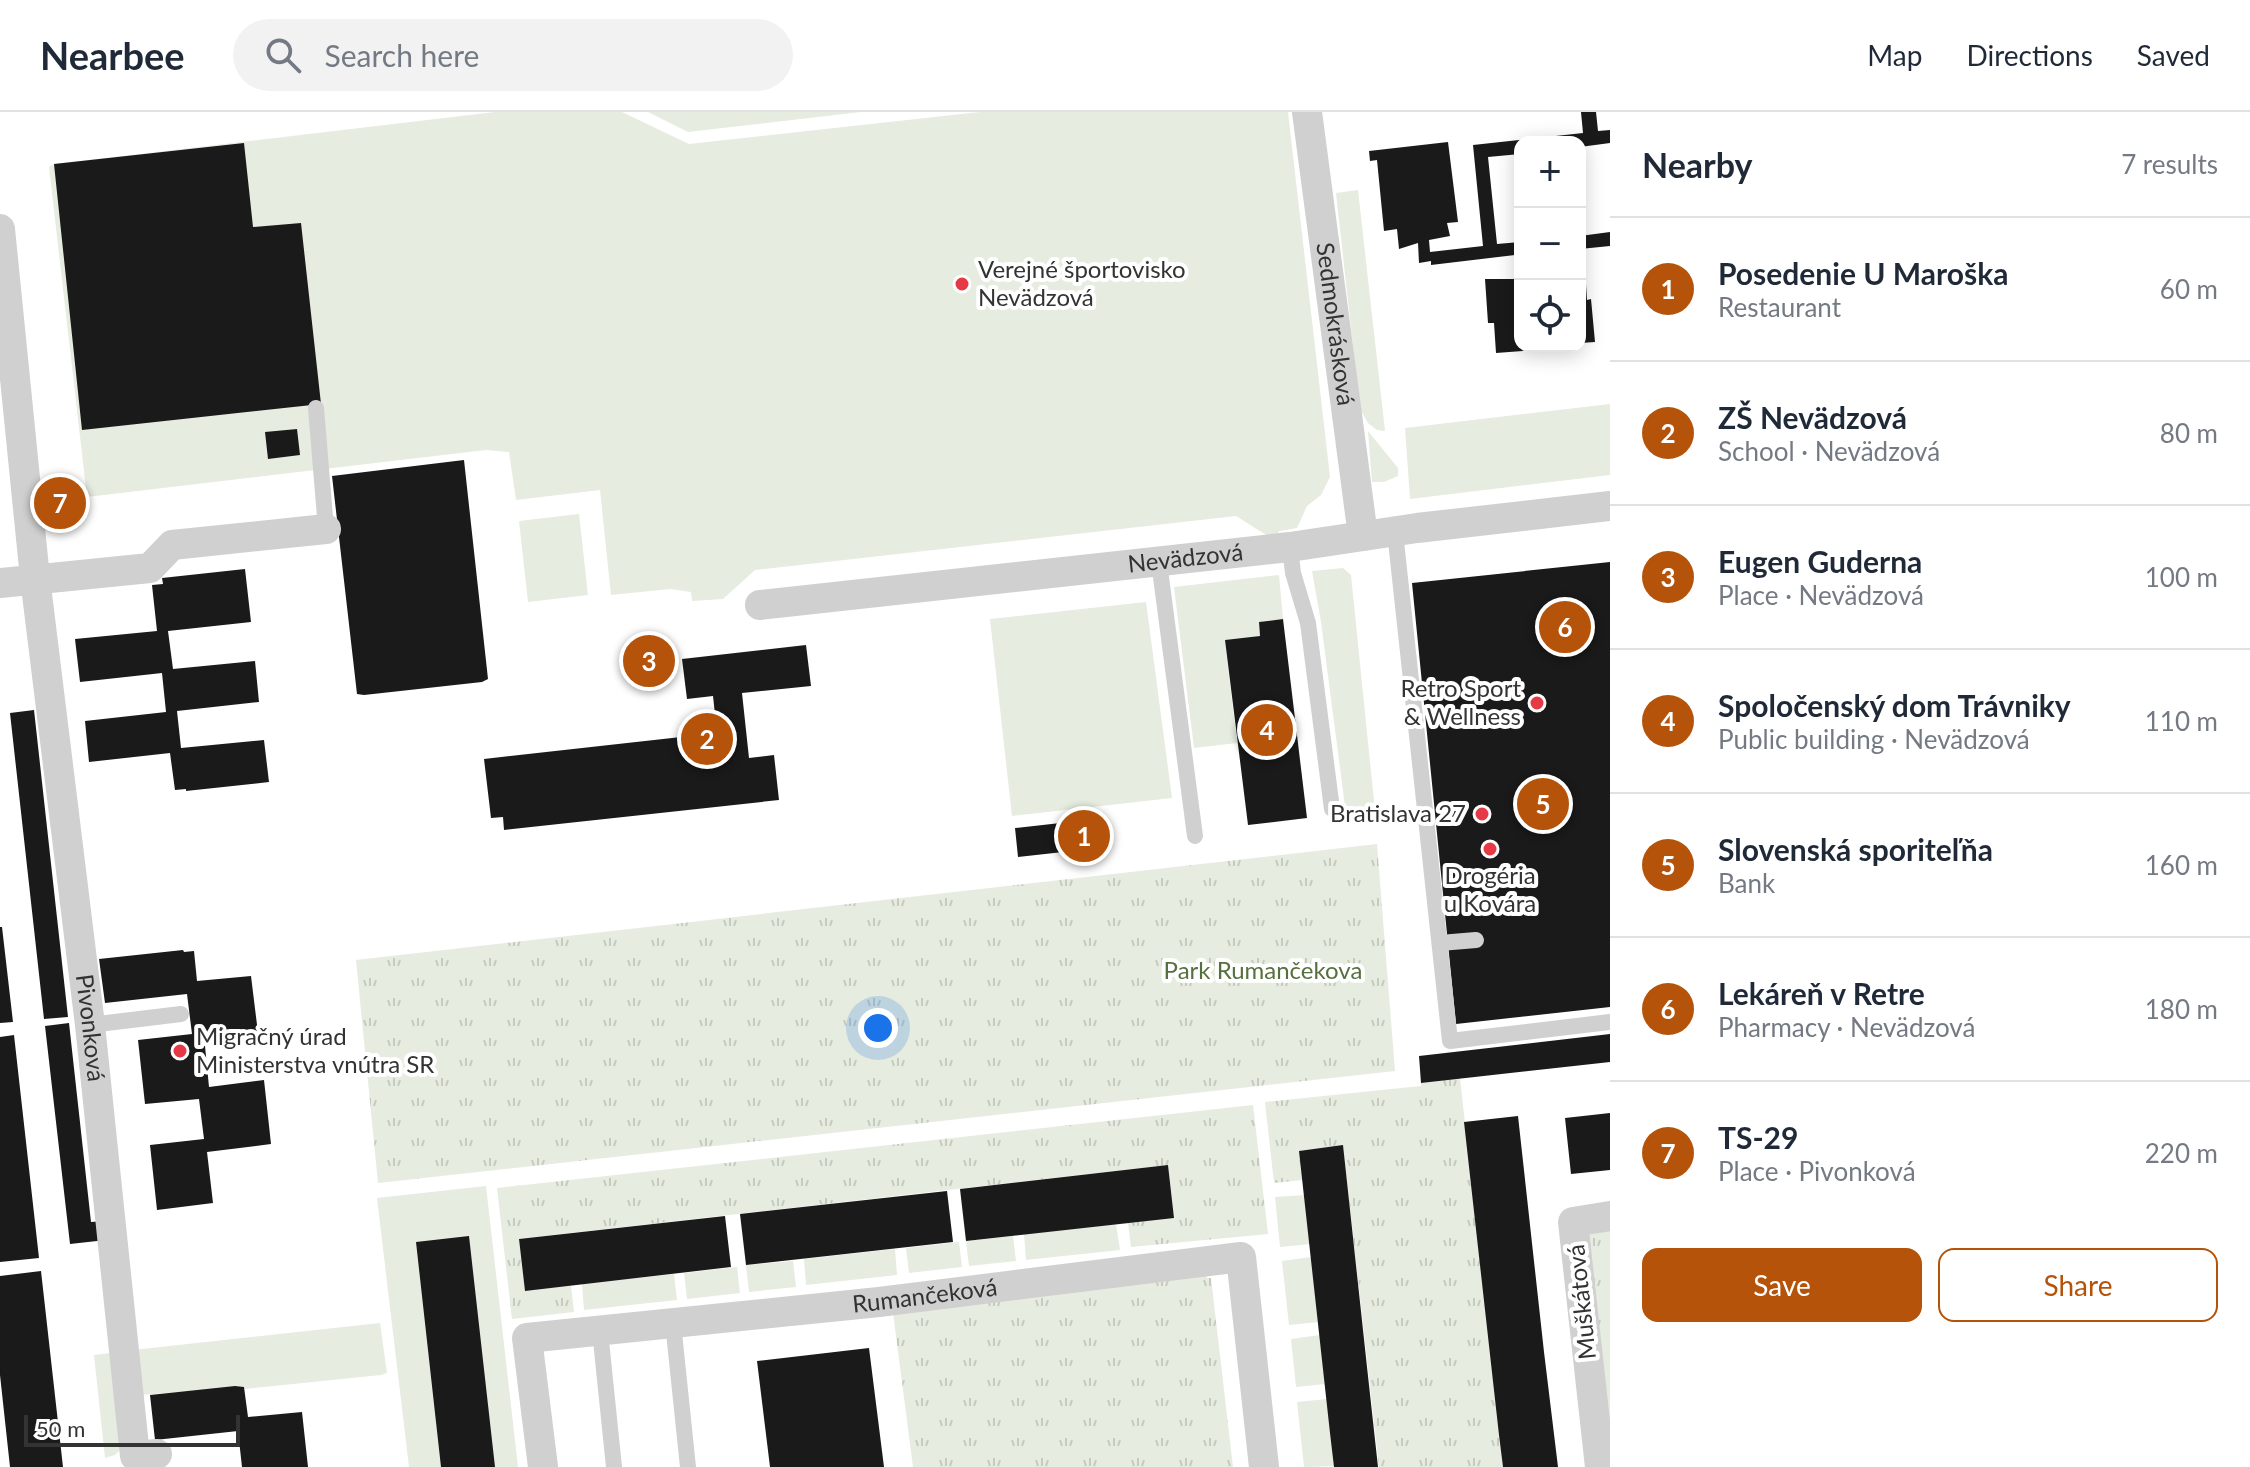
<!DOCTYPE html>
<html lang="en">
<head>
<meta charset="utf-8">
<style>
	body { margin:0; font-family:Lato,sans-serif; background:#f2f2f3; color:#1f2937 }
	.controls { position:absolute; right:24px; top:24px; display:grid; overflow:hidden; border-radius:16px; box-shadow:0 4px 20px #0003 }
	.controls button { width:72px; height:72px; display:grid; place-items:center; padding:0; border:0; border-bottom:2px solid #e0e1e3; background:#fff; color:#1f2937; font:40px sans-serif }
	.scale { position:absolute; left:24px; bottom:20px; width:216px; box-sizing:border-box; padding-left:8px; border:4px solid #333; border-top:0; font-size:22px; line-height:28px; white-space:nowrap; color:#333; -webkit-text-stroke:6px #fff; paint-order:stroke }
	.you { position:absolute; left:878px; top:916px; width:28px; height:28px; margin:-20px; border:6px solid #fff; border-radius:50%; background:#1a73e8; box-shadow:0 0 0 12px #1a73e833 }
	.badge { display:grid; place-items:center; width:52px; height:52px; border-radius:50%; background:#b45309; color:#fff; font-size:26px; font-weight:700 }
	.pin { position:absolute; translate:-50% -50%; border:4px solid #fff; box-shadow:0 2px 8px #0006 }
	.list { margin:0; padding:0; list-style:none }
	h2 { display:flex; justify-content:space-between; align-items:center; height:104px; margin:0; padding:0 32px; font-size:34px }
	h2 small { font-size:26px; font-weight:400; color:#747a83 }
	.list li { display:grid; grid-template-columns:52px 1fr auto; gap:24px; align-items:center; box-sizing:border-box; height:144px; padding:0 32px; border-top:2px solid #e0e1e3 }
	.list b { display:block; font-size:30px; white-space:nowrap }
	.list p { margin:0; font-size:26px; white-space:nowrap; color:#747a83 }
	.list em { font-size:26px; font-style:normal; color:#747a83 }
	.actions { display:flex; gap:16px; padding:24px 32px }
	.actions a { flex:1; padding:18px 0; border:2px solid #b45309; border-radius:16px; text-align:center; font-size:28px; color:#b45309 }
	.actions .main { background:#b45309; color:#fff }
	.icon { flex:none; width:44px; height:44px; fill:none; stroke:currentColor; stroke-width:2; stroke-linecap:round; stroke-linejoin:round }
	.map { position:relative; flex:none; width:1610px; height:1355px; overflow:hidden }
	header { display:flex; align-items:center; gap:48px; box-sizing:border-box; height:112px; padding:0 40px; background:#fff; border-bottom:2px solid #e0e1e3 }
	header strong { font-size:38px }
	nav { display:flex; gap:44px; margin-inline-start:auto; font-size:28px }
	.search { width:560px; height:72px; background:#f2f2f3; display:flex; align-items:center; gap:20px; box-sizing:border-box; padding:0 28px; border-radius:44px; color:#747a83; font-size:30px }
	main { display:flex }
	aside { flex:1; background:#fff }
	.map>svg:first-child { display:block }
	.grass { fill:#e6ecdf }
	.park { fill:url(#park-tufts) }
	.building { fill:#1a1a1a }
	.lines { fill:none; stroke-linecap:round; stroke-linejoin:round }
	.lane { stroke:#d0d0d0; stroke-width:16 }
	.street { stroke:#d0d0d0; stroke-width:30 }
	.poi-dot { fill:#e63946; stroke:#fff; stroke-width:3 }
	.labels { text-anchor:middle; stroke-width:8; stroke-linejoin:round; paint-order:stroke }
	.poi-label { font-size:24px; fill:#333; stroke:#fff; text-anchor:start }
	.street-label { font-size:24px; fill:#333; stroke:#fff }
	.park-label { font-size:24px; fill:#56703f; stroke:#fff }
</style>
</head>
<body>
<header>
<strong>Nearbee</strong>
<div class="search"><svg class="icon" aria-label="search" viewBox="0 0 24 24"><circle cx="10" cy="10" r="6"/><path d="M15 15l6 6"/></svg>Search here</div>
<nav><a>Map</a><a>Directions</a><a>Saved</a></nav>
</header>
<main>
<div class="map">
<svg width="1610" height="1355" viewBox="0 0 1610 1355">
	<defs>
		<pattern id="park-tufts" width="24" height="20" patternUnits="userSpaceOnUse" patternTransform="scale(2)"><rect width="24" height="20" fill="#e6ecdf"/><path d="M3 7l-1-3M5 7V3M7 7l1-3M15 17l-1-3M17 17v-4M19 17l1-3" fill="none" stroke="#c6cbc0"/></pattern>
	</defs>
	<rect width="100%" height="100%" fill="#fff"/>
	<!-- grass -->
	<path class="grass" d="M495,0H622L689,32L980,0H1288L1330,365L1321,383L1307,394L1297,416L1280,419L1271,426L1236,404L755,458L723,487L692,489L691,480L670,477L611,483L600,378L516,388L509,340L486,338L87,385L49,55L54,52Z
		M648,0H861L688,20Z
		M1358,78L1385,319L1377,318L1368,311L1360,297L1336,81Z
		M1610,292V363L1410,387L1405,316Z
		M1368,319L1398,356V364L1384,370H1372Z
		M579,402L588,483L528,490L519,409Z
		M1343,456L1351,463L1375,699L1346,702L1321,510L1312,459Z
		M1279,463L1283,507L1259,510L1260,524L1225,529L1237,631L1194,636L1174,475Z
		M1146,490L1172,686L1012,704L990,507Z
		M486,1074L518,1355H409L377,1086Z
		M1305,1083L1310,1132L1280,1135L1275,1085Z
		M1116,1112L1120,1138L1026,1148L1024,1122Z
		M1013,1124L1016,1149L969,1154L966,1129Z
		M959,1130L962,1155L909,1161L906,1136Z
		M895,1137L897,1163L806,1173L804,1147Z
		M1311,1145L1318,1210L1289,1213L1282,1149Z
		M793,1149L796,1175L749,1180L746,1153Z
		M737,1155L740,1181L687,1187L684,1161Z
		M674,1162L677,1188L584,1198L582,1172Z
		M380,1211L387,1261L381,1263L245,1277L244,1275L140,1283L133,1238Z
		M1320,1223L1325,1272L1296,1275L1291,1227Z
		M118,1240L122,1336L115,1343L105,1346L94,1243Z
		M1327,1287L1334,1354L1304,1355L1297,1290Z"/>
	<!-- park -->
	<path class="park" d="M1377,732L1395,959L378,1071L356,848Z
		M1460,966L1503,1355H1379L1343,1034L1300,1039L1303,1068L1274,1071L1265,990L1421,974V971Z
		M1253,993L1268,1122L1131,1135L1128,1111L1174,1105L1168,1053L519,1127L525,1178L571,1174L574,1200L512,1207L497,1076Z
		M1610,1112V1355L1584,1114Z
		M1207,1156V1166H1211L1233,1355H913L893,1201L1167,1169Z"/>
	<!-- building -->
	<path class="building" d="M1581,0H1596L1598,19L1610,18V31L1580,35V30H1520V42L1488,45L1497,132L1520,130V234H1538V238L1496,241L1494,211H1488L1485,167H1517L1515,143L1431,153V149L1419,151L1418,131L1399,137L1397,117L1384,119L1377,48L1370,49L1369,39L1448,30L1458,110L1447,111L1450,124L1429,128L1430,140L1483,134L1473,33L1583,21Z
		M244,31L253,115L301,111L321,292L82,318L54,52Z
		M1610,120V134L1580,137V124Z
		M1585,157L1587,188L1591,187L1595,230L1580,231V158Z
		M297,317L300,343L268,347L265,320Z
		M464,348L488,567L482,570L364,583L357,582L332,364Z
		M72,373L75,405L48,409L44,376Z
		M1610,450V895L1456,912L1412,471Z
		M245,457L251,510L168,519L173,557L255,549L259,590L177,599L181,636L264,628L269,670L186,679V677L175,678L170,641L89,650L85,609L166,600L162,561L80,570L75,527L157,519L152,473L163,472L162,466Z
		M1283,507L1307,706L1248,713L1225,528L1260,524L1259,510Z
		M806,533L811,574L742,581L749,646L774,643L779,688L504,718L503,705L491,706L484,647L717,621L713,584L687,587L682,547Z
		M34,598L68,905L44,907L10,601Z
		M1096,707L1099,736L1018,745L1015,716Z
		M0,815H2L13,910L0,911Z
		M183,838L184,840L194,839L197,869L251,864L259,929L205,934L209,975L264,968L271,1032L207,1040L213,1091L157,1098L150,1033L204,1027L199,987L145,992L138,928L192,922L187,882L105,891L99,847Z
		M69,911L91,1110L104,1109L106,1128L70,1132L45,914Z
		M1610,922V950L1421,971L1419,944Z
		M14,923L39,1146L0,1150V925Z
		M1610,1001V1058L1571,1062L1565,1006Z
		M1518,1004L1544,1240L1558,1355H1503L1499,1323L1464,1010Z
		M1343,1033L1367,1255L1378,1355H1334L1330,1321L1299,1039Z
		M1168,1053L1174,1106L966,1129L960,1077Z
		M947,1079L953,1130L746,1153L740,1102Z
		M725,1104L731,1155L525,1179L519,1127Z
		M469,1124L495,1355H441L416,1130Z
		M41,1159L63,1355H10L0,1263V1164Z
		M869,1236L884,1355H770L757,1249Z
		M235,1274L244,1275L248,1305L302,1300L308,1355H242L238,1319L155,1328L150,1283Z"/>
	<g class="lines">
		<!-- lane -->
		<path class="lane" d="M316,296L326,417
			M1395,420L1450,929L1610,910
			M1290,435L1293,461L1308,511L1332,697
			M1159,450L1195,724
			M1440,831L1476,828
			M90,913L181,902
			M673,1211L688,1355
			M600,1219L614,1355"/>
		<!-- street -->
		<g class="street">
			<path id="s1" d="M1307,0L1363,424"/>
			<path id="s2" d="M0,117L35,466L90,913L135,1344L157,1342"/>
			<path d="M0,471L150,456L172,433L326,417"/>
			<path id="s3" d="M760,493L1290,435L1417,416L1610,394"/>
			<path id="s4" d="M543,1355L527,1226L879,1190L1241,1145L1264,1355"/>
			<path d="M1600,1355L1573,1110L1610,1104"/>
		</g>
	</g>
	<!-- markers -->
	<g class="poi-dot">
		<circle cx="962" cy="172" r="8"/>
		<circle cx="1537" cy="591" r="8"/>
		<circle cx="1482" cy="702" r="8"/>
		<circle cx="1490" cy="737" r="8"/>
		<circle cx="180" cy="939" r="8"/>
	</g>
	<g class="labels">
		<!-- poi labels -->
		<g class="poi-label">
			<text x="978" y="166">Verejné športovisko<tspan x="978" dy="28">Nevädzová</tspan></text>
			<text x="1521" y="585" text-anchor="end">Retro Sport<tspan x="1521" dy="28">&amp; Wellness</tspan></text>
			<text x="1466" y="710" text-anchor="end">Bratislava 27</text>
			<text x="1490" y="772" text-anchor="middle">Drogéria<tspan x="1490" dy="28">u Kovára</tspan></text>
			<text x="196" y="933">Migračný úrad<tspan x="196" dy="28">Ministerstva vnútra SR</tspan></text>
		</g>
		<!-- street labels -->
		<g class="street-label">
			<text dy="8" stroke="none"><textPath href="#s1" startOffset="214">Sedmokrásková</textPath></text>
			<text dy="8" stroke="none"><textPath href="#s3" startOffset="428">Nevädzová</textPath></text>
			<text dy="8" stroke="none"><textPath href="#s2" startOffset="804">Pivonková</textPath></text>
			<text dy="8" stroke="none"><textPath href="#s4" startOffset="530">Rumančeková</textPath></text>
			<text transform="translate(1582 1190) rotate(-96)" y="8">Muškátová</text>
		</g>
		<!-- park labels -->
		<g class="park-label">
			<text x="1263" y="867">Park Rumančekova</text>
		</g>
	</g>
</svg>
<div class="controls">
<button>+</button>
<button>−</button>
<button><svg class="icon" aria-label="locate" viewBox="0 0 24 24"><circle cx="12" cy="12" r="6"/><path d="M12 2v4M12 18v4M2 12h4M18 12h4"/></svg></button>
</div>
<div class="scale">50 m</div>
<div class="you"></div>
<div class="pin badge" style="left:1084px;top:724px">1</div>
<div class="pin badge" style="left:707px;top:627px">2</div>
<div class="pin badge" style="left:649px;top:549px">3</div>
<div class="pin badge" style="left:1267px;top:618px">4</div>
<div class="pin badge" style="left:1543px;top:692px">5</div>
<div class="pin badge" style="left:1565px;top:515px">6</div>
<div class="pin badge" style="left:60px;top:391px">7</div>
</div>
<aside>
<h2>Nearby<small>7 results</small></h2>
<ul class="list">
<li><span class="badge">1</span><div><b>Posedenie U Maroška</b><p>Restaurant</p></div><em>60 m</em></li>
<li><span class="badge">2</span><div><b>ZŠ Nevädzová</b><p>School · Nevädzová</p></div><em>80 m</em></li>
<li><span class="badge">3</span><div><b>Eugen Guderna</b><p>Place · Nevädzová</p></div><em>100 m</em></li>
<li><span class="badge">4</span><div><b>Spoločenský dom Trávniky</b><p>Public building · Nevädzová</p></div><em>110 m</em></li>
<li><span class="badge">5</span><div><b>Slovenská sporiteľňa</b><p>Bank</p></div><em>160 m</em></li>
<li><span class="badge">6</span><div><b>Lekáreň v Retre</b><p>Pharmacy · Nevädzová</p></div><em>180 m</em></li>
<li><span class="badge">7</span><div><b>TS-29</b><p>Place · Pivonková</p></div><em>220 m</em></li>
</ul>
<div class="actions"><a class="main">Save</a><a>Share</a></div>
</aside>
</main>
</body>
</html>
